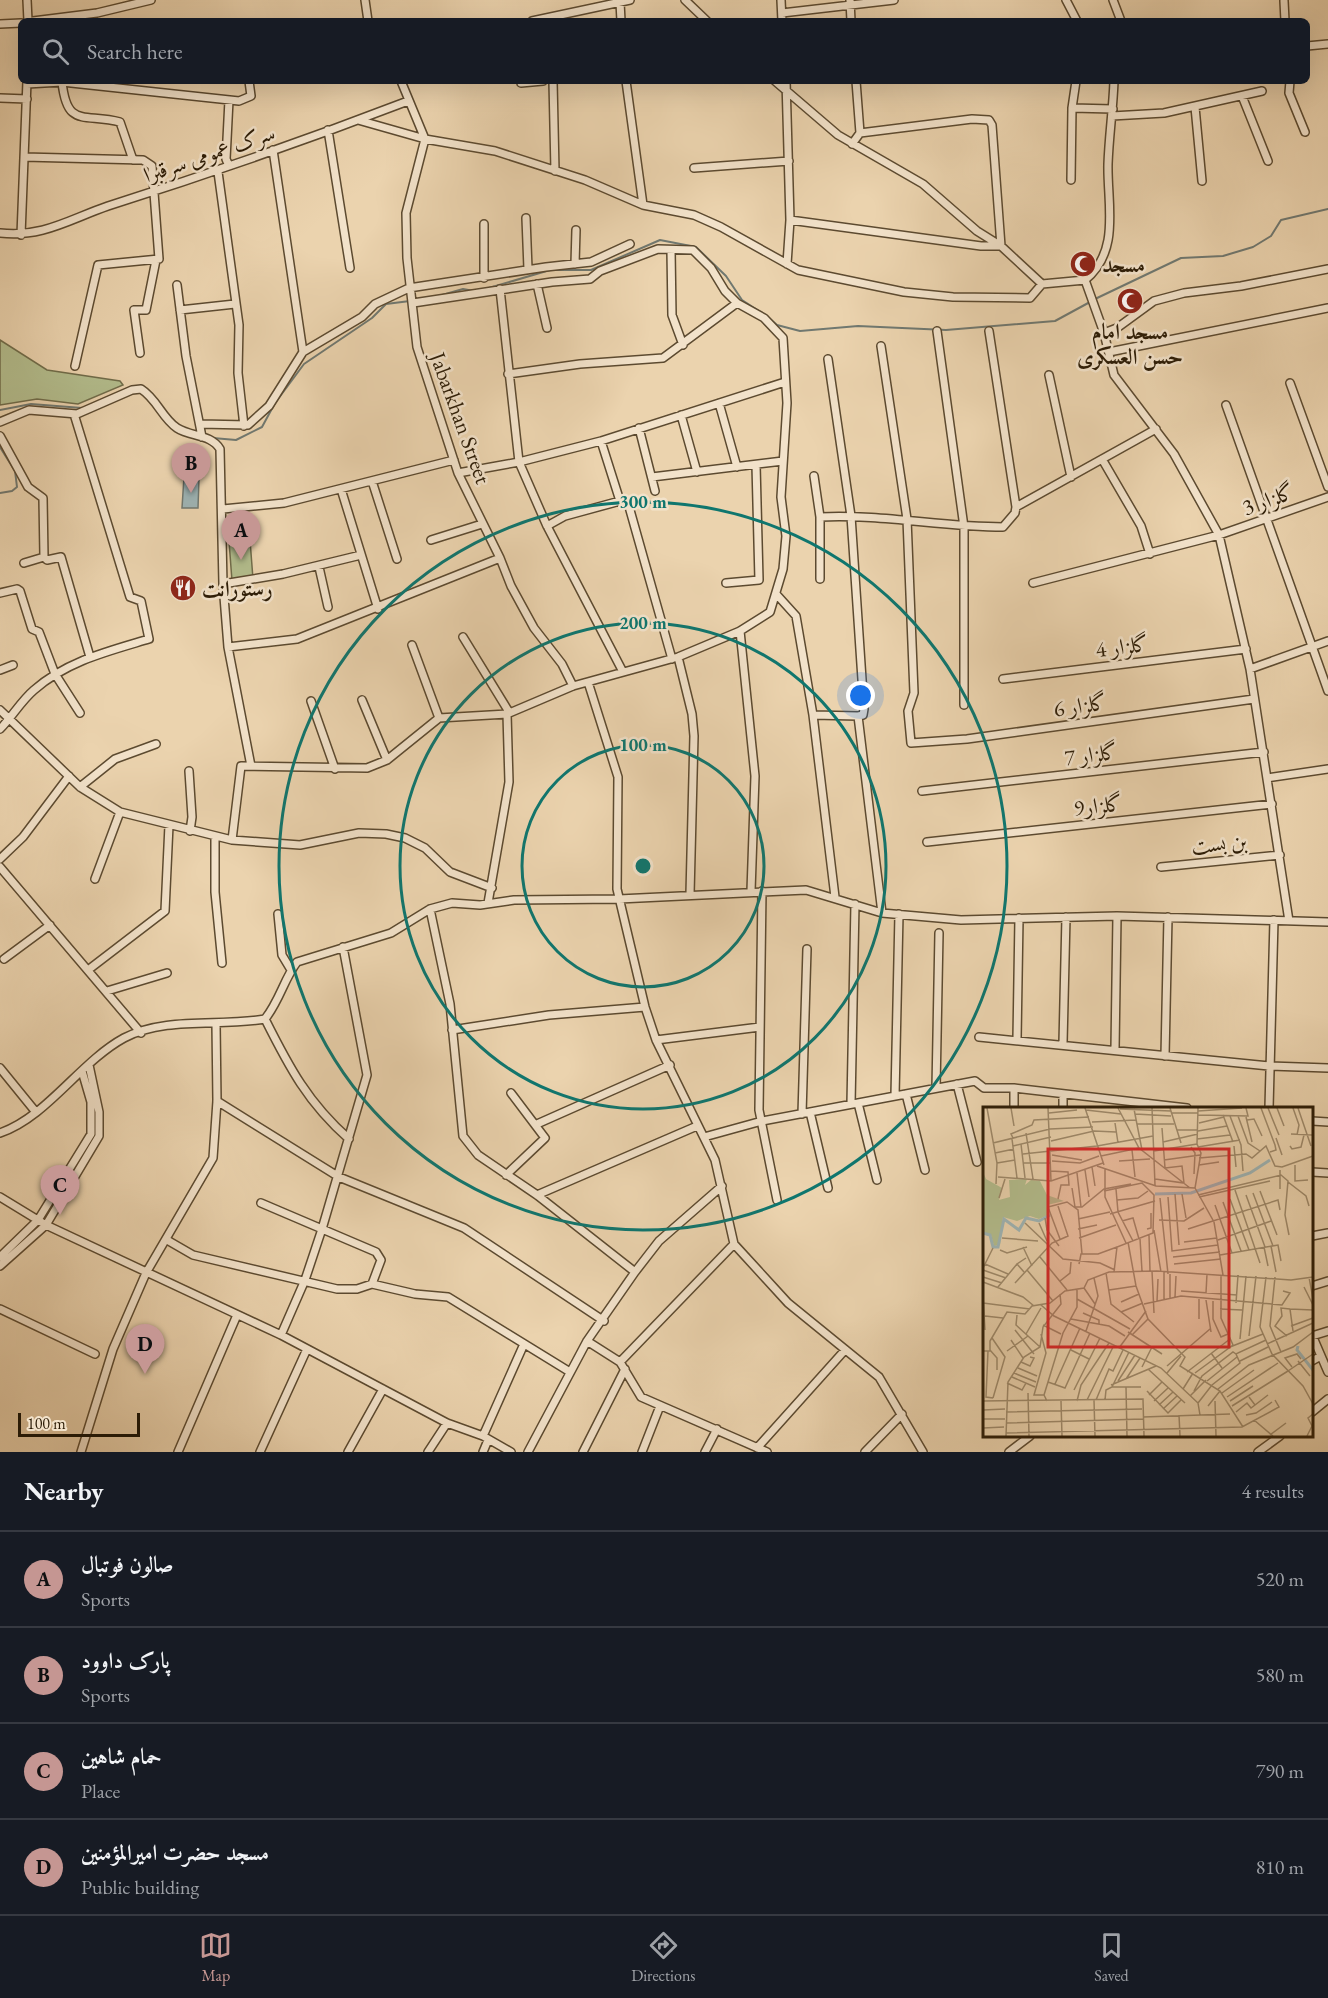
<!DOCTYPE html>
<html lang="en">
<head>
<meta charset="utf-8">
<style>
	body { margin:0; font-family:"EB Garamond",Amiri,serif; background:#20242c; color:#f1f3f6 }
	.scale { position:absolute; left:18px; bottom:15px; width:122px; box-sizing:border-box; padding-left:6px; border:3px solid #2c1c06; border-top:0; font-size:16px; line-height:21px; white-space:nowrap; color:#2c1c06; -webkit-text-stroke:4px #f2e2ca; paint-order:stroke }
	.you { position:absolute; left:861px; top:696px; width:21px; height:21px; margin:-15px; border:4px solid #fff; border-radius:50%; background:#1a73e8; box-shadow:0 0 0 9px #1a73e833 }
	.badge { display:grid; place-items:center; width:39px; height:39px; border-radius:50%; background:#c59692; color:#111; font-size:20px; font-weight:700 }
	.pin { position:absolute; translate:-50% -50px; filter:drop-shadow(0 2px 3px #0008) }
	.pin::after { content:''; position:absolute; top:32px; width:21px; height:18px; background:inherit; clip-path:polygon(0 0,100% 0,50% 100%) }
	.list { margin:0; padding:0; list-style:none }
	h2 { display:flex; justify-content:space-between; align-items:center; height:78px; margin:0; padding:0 24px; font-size:26px }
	h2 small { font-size:20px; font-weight:400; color:#9ea1a6 }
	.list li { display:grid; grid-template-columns:39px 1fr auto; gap:18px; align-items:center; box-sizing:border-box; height:96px; padding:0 24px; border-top:2px solid #363941 }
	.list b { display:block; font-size:22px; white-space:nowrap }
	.list p { margin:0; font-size:20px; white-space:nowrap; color:#9ea1a6 }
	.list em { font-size:20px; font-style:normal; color:#9ea1a6 }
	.icon { flex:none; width:33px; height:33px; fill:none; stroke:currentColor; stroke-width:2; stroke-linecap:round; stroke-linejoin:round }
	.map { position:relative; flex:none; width:1328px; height:1452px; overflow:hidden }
	.search { position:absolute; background:#171b24; box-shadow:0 6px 24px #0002; left:18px; right:18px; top:18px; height:66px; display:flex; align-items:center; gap:15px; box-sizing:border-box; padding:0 21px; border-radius:9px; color:#9ea1a6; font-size:22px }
	.sheet { height:462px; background:#171b24 }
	nav { display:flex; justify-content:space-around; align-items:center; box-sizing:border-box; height:84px; border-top:2px solid #363941; background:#171b24; font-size:16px; color:#9ea1a6 }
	nav a { display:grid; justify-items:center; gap:3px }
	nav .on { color:#c59692 }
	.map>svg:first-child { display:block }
	.green { fill:#b3bd8d; stroke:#706c4a; stroke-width:1.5 }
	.water { fill:#9eb5b6; stroke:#707870; stroke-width:1.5 }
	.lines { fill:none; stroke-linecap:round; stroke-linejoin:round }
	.stream { stroke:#707870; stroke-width:2 }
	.street-casing { stroke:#5c4a30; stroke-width:10 }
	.street { stroke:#f2e2ca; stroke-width:7 }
	.ring { fill:none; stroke:#0f766e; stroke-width:3 }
	.labels { text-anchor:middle; stroke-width:5; stroke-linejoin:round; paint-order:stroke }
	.street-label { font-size:22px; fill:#2c1c06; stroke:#f2e2ca }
	.poi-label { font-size:22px; font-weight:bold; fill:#2c1c06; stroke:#f2e2ca; text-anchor:start }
	.inset-river { fill:none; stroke:#9eb5b6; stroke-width:3 }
	.inset-road { fill:none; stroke:#9f8a6b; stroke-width:1.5 }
	.view { fill:#d62828; fill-opacity:0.15; stroke:#d62828; stroke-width:3 }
	.inset-edge { fill:none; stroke:#2c1c06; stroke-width:3 }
	.centre { fill:#0f766e; stroke:#f2e2ca; stroke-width:3 }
	.ring-label { font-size:18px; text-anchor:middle; font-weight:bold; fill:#0f766e; stroke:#f2e2ca; stroke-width:5; stroke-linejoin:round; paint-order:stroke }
</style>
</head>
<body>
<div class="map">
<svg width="1328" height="1452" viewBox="0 0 1328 1452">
	<rect width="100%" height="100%" fill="#ebd3ae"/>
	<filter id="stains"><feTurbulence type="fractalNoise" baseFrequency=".00333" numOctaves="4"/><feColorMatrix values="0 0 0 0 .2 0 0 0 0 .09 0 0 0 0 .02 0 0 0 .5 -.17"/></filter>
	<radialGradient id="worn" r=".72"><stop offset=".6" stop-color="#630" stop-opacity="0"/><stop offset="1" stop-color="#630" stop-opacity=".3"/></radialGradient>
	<!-- green -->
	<path class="green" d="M0,340L47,370L120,381L123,385L78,404L37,399L0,405Z
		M250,540L253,579L232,581L229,541Z"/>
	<!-- water -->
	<path class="water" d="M184,477L199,478L198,508H182Z"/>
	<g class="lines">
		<!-- stream -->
		<path class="stream" d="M482,290L550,270H591L660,240L696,247L726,276L742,300L762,313
			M442,295L463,289L474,291
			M1095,299L1181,258L1223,256L1253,247L1271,236L1281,220L1328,209
			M769,318L777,325L800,331L858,326L946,330L1055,321L1090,302
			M148,391L171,418
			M101,400L129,388
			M0,410L31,404L82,408
			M213,438L236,440L262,427L275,403L304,364L372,318L386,304L410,301
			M0,447L15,471L17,487L12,491L0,493"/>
		<defs>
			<path id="street" d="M27,0L28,21
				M365,0L368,21
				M685,0L707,21
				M781,0L782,21
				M850,0L851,21
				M1066,0L1077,21
				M1113,0L1121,21
				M1284,1L1285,21
				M620,2L621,21
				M782,13L894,0
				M33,21L97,13L151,0
				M532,21L630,0
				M0,24L21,23
				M1307,46L1328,44
				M401,81L425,139
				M553,81L555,171
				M626,81L643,205
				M775,81L838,135L923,184L977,231L1001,246L1042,284
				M786,81L790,220L787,264
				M1290,81L1289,93L1305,132
				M62,82C67,128 83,113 120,122L133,160
				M521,83L543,81
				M27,84L62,82L239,101L251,96L249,81
				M1242,96L1268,161
				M0,98L27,99
				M229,100L226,159L229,166
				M1195,107L1202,181
				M1072,108L1113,109
				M1112,116L1164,113L1262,91
				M358,120L425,139L495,151L585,180L643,205L694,215L721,227L798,270L904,292L953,297L1030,298L1042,284L1085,280
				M328,130L350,268
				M425,139L406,213L407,258L417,347L458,473L500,558L511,586L534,628L562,664L573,686
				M852,144L860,133L856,81
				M273,150L303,352
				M24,157L143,160L152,166L159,259L98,265L75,366
				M694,168L789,161
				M218,172L239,325L238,373L244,426
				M1071,180L1072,108L1076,81
				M526,218L528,269
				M790,220L981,246H1001L992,125L989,120L972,119L860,133
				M0,233C42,238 70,219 108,206C209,174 309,139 408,101
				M21,235L27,81
				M671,250L672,315L683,345
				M575,264L576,230
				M484,278V224
				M1085,280L1104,333L1114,375L1174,454L1219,535L1250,669L1289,921
				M1085,280C1121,251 1107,204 1108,164C1109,136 1113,109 1114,81
				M537,284L547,328
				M177,285L186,356L202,437
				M500,289L519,462L547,526L623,672
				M413,303L552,282L590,279L600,271L658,249L693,250L711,268L725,291L737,303L764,318L783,338L787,403L781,497L786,536L783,569L770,612L740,631L678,657L573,686L507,714L509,782L488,903
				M180,310L235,304
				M937,331L964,527V705
				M989,331L1016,507
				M1104,333L1117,328L1154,301L1184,293L1241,286L1328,269
				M881,346L907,519L914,693L908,711L911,743L967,739L1254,699
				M1109,352L1328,308
				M140,353L134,310H146L156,260
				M508,374L580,364L663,358L737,303
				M1049,375L1071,477
				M1290,383L1328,487
				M719,403L737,467
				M1226,405L1328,691
				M681,415L697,472
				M0,422L29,410L77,414L132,390L141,389C157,399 162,418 177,428C191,437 211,434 220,449L223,584L228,647L251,766
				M200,424L248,425L269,406L303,352L362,317L375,304L409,288L546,267L591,262L630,244
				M639,428L655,491
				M0,436L28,487L43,498L44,557L47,560L61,557L90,657
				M601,441L620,501
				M1102,459L1141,526L1150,554
				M458,473L519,462L601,441L785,382
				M814,476L820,517V579
				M652,477L783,461
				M372,481L397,559
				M341,489L378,609
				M223,509L284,503L454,460
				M820,517C882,514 942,527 1003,527L1015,513L1016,507L1156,429
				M547,526L565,516L620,501L628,503L672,659
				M431,540L482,524
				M24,563L44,557
				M319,567L328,607
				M726,583L759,580L756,465
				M1033,583L1219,535L1328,497
				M223,584L283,574L361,555
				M0,593L17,589L20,591L32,629L39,632L55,674L80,713
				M777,595L796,616L813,715L835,897
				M740,631L755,776L751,891
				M463,637L509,712
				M412,645L439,718
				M228,647L297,639L500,558
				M678,657L692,714L694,736L690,894
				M1250,669L1328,641
				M0,670L13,665
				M1003,679L1246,649
				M588,682L618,777L617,889L645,1007L656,1040L715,1160L734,1244L788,1303L879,1377L923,1452
				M362,700L387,760
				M311,701L335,769
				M0,710L80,787L120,812L232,840L300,845L359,833L386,834L405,838L425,848L450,872L492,888
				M813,715L858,716L863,715L864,709L851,516L828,359
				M858,716L882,913
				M0,729C12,717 21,701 34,690C67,661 109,651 149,639L141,601L130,597L74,414
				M189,771L192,817L190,831
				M1267,778L1328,769
				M80,787L115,759L156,744
				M922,791L1264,752
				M215,836V892L222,963
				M232,840L241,766L367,768L387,760L439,718L507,714
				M927,842L1272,804
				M0,859L23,837L69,776
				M0,867L141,1033
				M1161,867L1280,855
				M95,879L120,812
				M762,891L759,1110L777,1200
				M430,909L450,1004L463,1136L478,1155L537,1195L635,1272
				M278,914L282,955L291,970
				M4,959L50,925
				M88,970L165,911L169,825
				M107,991L167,973
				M265,1019C289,1067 308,1103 349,1139
				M452,1030L549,1015L645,1007
				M979,1037L1269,1066L1328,1068
				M1017,1039L1019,918
				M656,1040L760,1027
				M1063,1043L1066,917
				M1115,1049L1117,916
				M1165,1056L1168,917
				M0,1068L35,1111
				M957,1084L977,1162
				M936,1088L939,933
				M906,1094L925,1170
				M1063,1094V1108
				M895,1096L899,914
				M217,1101L339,1177L464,1228L604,1321
				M858,1103L877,1180
				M851,1104L855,904
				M1014,1108V1088
				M1269,1108L1274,920
				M810,1112L828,1188
				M802,1114L807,949
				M1312,1121L1328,1122
				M537,1124L670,1065
				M0,1133C47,1117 80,1062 124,1038C166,1016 220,1027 265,1019C280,1000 284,979 297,962L391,933L430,909L452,903L480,905L514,900L619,899L806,890L882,913L961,920L1117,916L1328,922
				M704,1137L762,1121L975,1081L984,1088H1014L1187,1108
				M1312,1172L1328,1173
				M506,1175L545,1138L511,1093
				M537,1195L697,1126
				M0,1197L46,1225L281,1335L447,1423L483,1436L511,1452
				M261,1203L376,1252L381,1260L372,1284
				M1312,1236L1328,1233
				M167,1240L193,1255L337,1289H357L372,1284L415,1294L448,1297L570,1372
				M0,1257L38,1220L91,1134V1102L82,1071
				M0,1266L46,1225L99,1136V1112L89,1065
				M1312,1286L1328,1281
				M0,1309L95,1354
				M281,1335L305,1280L322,1229L367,1075L343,947
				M1312,1335L1328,1372
				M1312,1336L1328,1331
				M587,1341L620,1362L641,1397L767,1452
				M1312,1361L1321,1356
				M620,1362L734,1244
				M1312,1412L1328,1399
				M483,1436L524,1344
				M757,1448L845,1350
				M81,1452L113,1349L146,1273L213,1158L217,1101L216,1024
				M178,1452L237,1315
				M260,1452L307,1349
				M348,1452L383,1389
				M428,1452L447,1423
				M483,1452L488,1440
				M528,1452L587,1341L635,1272L659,1241L722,1186
				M583,1452L625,1369
				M642,1452L660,1406
				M705,1452L717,1429
				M865,1452L902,1414
				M1009,1452L1030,1436
				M1258,1452L1280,1436"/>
		</defs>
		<!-- street casing -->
		<use href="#street" class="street-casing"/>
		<!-- street -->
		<use href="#street" class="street"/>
	</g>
	<!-- distance rings -->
	<g class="ring">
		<circle cx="643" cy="866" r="121"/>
		<circle cx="643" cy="866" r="243"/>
		<circle cx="643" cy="866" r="364"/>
	</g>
	<!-- icons -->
	<defs>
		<symbol id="mosque-disc" viewBox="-11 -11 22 22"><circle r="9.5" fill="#8f2418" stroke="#f2e2ca"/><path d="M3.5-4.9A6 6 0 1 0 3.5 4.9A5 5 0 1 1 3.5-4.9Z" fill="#fff"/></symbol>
		<symbol id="restaurant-disc" viewBox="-11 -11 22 22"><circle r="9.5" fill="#8f2418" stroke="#f2e2ca"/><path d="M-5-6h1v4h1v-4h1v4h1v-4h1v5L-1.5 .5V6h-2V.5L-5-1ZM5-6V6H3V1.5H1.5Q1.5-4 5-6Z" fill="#fff"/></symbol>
	</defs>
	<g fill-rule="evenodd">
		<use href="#mosque-disc" x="1068" y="249" width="30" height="30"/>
		<use href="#mosque-disc" x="1115" y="286" width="30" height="30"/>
		<use href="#restaurant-disc" x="168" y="573" width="30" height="30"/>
	</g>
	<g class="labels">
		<!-- street labels -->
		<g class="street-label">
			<text transform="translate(209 153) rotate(-19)" y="8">سرک عمومی سرقبرا</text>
			<text transform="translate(461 418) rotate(70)" y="8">Jabarkhan Street</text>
			<text transform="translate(1268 499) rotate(-19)" y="8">گلزار 3</text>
			<text transform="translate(1122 646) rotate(-7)" y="8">گلزار 4</text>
			<text transform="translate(1080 705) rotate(-8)" y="8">گلزار 6</text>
			<text transform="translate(1091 754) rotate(-7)" y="8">گلزار 7</text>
			<text transform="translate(1098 805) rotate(-6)" y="8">گلزار9</text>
			<text transform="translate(1219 843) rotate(-6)" y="8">بن بست</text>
		</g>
		<!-- poi labels -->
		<g class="poi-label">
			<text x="1102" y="272">مسجد</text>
			<text x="1130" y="339" text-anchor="middle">مسجد امام<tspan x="1130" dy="25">حسن العسکری</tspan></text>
			<text x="202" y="596">رستورانت</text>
		</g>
	</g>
	<!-- overview -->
	<g transform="translate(983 1107)">
		<rect width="330" height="330" fill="#ebd3ae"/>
		<path d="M0,65L3,72L19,81L16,93L27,90L26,73L44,72L42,78L48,73L57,74L64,88L81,94L64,98L65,108L56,112L47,109L34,114L20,110L17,138L11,139L8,128L0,125Z" fill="#b3bd8d"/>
		<path class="inset-river" d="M172,87L208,86L267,66L287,53M0,126L7,128L10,140H15L21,112L36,123L43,111L56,114L67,108M315,239L314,243L330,263"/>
		<path class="inset-road" d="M4,1L14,56L13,77M28,1L31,19M65,1L68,74M102,1L121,58M135,1L156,41L207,81M169,1L172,78M187,1L198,36M278,1L292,38L293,43L287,45M285,1L296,28M294,1L301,19M310,1L316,18L314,28M315,1L328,39M137,2L188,4M151,2L159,43M103,3L138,7M215,4L259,1M66,6L94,3M188,6H215M152,7L188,9M215,8L265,9L263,1M240,8L250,35M247,9L258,38L260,64M255,9L265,36L277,44M263,10L269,35M264,13L271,12L279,29M109,15L153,13M132,16L135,36M216,16L241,10M154,17H191M179,21L182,61M194,23H215M215,24L244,19M43,26L50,72M308,27L330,28M30,31L28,27L49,18L51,13L106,10M293,31L299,48M29,32L34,71M214,32L247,28M68,34L111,24L133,25M180,35L215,27M10,36L67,22L110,20M38,37L42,71M30,39L68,30M114,39L170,29M251,39L253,60M307,39L309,42L318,40L321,28M208,40L212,46L211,67M215,40L257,33M149,43L152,70M171,44L214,37M12,46L31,42M40,47L114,39M69,48L99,53M118,49L156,41M216,51L263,47L269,51L283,39L292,59L299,60L330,49M181,53L217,48M69,54L97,56L116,49M136,54L167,52M14,56L32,53M40,56H68M216,58L236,55M312,58V74L325,73M114,59L173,79L212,81M109,60L112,79M122,62V90L143,136M102,63L106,90M297,63V82M68,64L85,65L86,78H78L75,92M94,66L98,100M15,70L68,74L120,56M172,72L201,76L199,59L182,61M305,75L323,89L326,99M89,81L92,100M212,81L231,115L240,168M212,81L218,46L214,37L215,1M133,82L135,105L150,134M252,83L277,156M121,84L159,76L171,88L170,126L134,140L131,165M277,84L294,128M270,86L290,139M192,87L196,138M199,87L203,111M215,88L298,68L305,74L302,108L306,128M263,88L282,140M185,90L189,144L235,138M216,90L287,74M16,91L22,72M177,91L185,167M247,92L266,143M134,93L155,91L165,84M240,95L258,144M232,98L249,146M92,100H99L121,82L148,77M127,107L172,94M62,111L64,123L76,139M95,112L127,105M176,113L201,114L221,101M139,114L150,111L156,132M42,116L80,152L117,156L132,163M56,116L64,134M95,122L114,118M164,122L168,121V106M205,122L295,93L297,103M171,123L178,165M166,128L167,164M19,131L55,134M96,131L133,118M77,132L65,100L84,95L95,103L99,147M157,132L159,164M235,133L288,114M145,135L153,179L165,212L202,250L197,259L237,284L260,320M201,135L234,131M288,139L293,165M40,140L49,159M281,140L285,159M17,143L24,146L44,140M237,148L295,138L298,154M57,150L84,183M190,150L237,145M2,157L25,167M96,157L98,147H115L134,140M191,157L238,152M0,161L10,141M0,163L23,171M44,163L70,194M169,164L171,206M41,165L34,157L43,151M123,166L128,197L151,215M0,170L19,176M283,170L277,220L289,247L320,279L330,297M292,170L287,219L298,245M326,170L330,192M77,174L87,166L88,155M0,175L40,190L51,199M32,176L69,136L85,129L75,99M15,180L34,157M321,180L330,198M101,181L112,197M126,183L153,179M198,184L254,188M223,186L224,167M0,189L2,223M192,190L193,169M94,192L147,222M187,192V167M216,192V212M181,193V165M223,193L228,225M174,194L175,172M230,194V212L238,230L245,227M138,195L156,187M0,196L47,202M253,196L255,168M161,197L198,189L299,198L307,186L300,184M58,198L71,209L178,261L215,296L217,308M237,202L259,203M138,205L160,196M100,206L116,213V217M34,208L33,218L57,240M2,209L20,211M88,212L126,219L142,229M60,218L78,227M308,219L330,211M32,223L51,247M103,224L115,189L111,171M310,224L307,202L330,203M145,225L179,247M43,227L58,201M58,227L63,246L51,288H61M149,228L165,212M266,229L273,169M304,229L292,219L299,209L298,201L307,202M9,231L22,250L10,291M257,232L263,169M28,233L40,251M284,237L330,216M247,240L280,227M136,241L163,204M7,243L14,251V263M88,243L106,252M0,244H7V234L24,205L42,207L49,199L67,196L82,184L101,181L105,173L126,165L174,164L308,173L330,170M5,244L3,290L10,291M24,244L45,229M228,246L239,261M257,254L285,240M315,254L327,269M38,255L47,259L51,251L47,250M184,259L227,222M159,260L169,240M309,260L302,251L314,247L318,252M35,261L54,269M165,262L202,296M305,264L330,247M204,265L247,232M31,266L53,275M184,266L198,249M212,266L250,238L238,211V168M29,270L52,280M143,272L157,251M135,274L152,248M224,274L254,250M65,275L82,281L107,226M24,276L39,283L43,276M72,277L97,221M128,278L173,259M129,280H158M143,280L144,329M200,282L210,266M235,282L266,258L310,240L330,225M91,283L117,231M164,284L185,306L198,293M211,284L219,269L250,245L253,247L283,233M45,286L46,329M239,286L271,263M166,288L179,275M207,289L223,273M244,290L295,256M266,290L272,298L285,288M104,293L131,238M111,293L112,329M113,293L126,262L130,264L140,243M122,293L123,283L129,280L146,245M0,294L160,292L161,329M64,294L61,288L80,226L94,200V182M78,294L79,329M94,294L98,278L126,236M171,294L185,281M232,294L233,329M247,294L270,279M215,296L229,278L257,256L253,247M176,298L190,285M225,299L237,284M249,299L305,264M180,302L194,289M0,303L22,302M23,305L159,302M253,305L264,296L268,301L272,298M196,308L197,329M263,308L273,306L289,295M160,310L247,307M0,312H22M271,313L290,329M23,316L160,312M0,321L21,320M23,326L259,320L296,300L292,293M287,328L303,316M23,329L25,275L41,250L57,240L60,220L78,197L77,187M324,329L329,319L325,311L330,307"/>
		<path class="view" d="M65,42H246V240H65Z"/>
		<rect width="330" height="330" class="inset-edge"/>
	</g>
	<circle cx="643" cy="866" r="9" class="centre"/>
	<g class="ring-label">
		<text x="643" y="508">300 m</text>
		<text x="643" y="629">200 m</text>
		<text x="643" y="751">100 m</text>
	</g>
	<rect width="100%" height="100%" filter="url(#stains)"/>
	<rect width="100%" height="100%" fill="url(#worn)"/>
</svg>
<div class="scale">100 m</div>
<div class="you"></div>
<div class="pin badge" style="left:241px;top:560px">A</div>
<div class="pin badge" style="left:191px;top:493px">B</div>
<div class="pin badge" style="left:60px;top:1215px">C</div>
<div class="pin badge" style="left:145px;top:1374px">D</div>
<div class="search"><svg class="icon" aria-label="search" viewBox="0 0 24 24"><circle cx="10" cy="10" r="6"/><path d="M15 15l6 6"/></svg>Search here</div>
</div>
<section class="sheet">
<h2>Nearby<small>4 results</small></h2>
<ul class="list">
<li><span class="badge">A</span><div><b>صالون فوتبال</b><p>Sports</p></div><em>520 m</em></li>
<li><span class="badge">B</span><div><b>پارک داوود</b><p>Sports</p></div><em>580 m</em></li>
<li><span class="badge">C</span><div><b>حمام شاهین</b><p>Place</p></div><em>790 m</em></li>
<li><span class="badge">D</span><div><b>مسجد حضرت امیرالمؤمنین</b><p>Public building</p></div><em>810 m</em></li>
</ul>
</section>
<nav>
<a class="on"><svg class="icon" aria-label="map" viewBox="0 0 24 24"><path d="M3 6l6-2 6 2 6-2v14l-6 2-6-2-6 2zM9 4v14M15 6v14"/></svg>Map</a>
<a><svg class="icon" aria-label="directions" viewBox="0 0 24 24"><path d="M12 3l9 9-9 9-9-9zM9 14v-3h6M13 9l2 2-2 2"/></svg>Directions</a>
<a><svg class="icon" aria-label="saved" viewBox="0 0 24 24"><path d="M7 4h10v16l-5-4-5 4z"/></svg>Saved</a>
</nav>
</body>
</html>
